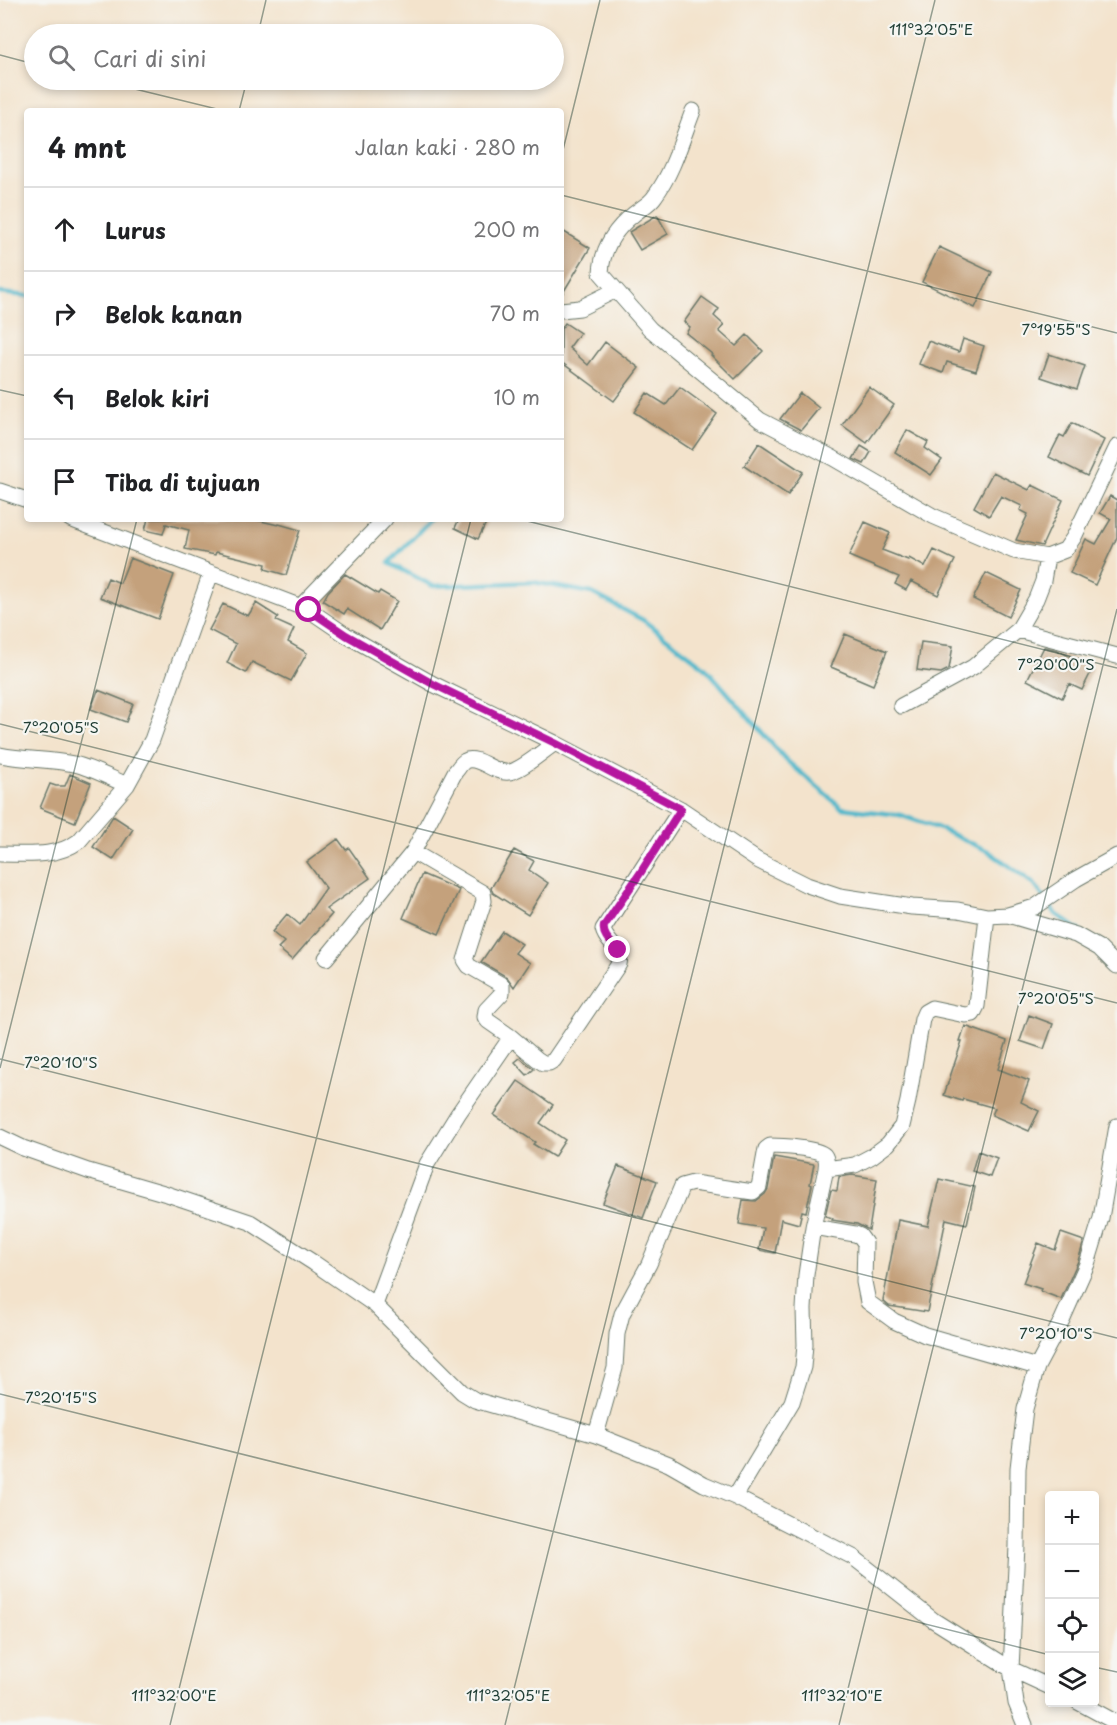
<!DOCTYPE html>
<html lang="id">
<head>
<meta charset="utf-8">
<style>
	body { margin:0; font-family:"Playpen Sans",sans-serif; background:#f2f2f2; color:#202124 }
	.controls { position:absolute; right:18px; bottom:18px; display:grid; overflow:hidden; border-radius:6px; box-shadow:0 3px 9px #0003 }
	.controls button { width:54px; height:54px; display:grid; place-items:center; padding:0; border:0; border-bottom:2px solid #e0e0e0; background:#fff; color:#202124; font:30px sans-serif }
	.stop { position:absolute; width:18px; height:18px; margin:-14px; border:4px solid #b5179e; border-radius:50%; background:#fff }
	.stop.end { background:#b5179e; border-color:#fff; box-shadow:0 2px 6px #0008 }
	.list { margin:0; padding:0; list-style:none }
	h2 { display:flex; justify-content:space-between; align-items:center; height:78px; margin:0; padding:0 24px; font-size:26px }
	h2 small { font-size:20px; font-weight:400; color:#757577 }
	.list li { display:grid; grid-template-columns:39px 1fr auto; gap:18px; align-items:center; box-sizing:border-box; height:84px; padding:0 24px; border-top:2px solid #e0e0e0 }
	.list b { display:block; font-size:22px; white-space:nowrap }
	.list em { font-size:20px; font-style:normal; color:#757577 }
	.icon { flex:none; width:33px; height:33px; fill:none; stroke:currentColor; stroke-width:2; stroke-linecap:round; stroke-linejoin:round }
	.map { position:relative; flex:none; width:1117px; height:1725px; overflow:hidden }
	.search { position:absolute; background:#fff; box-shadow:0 3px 9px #0003; left:24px; top:24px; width:540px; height:66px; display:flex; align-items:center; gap:15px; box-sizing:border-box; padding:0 21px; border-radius:33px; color:#757577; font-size:22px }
	.panel { position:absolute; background:#fff; box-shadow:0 3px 9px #0003; left:24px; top:108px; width:540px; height:414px; border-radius:6px }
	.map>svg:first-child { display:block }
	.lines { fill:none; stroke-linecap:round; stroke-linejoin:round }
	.stream { stroke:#4eb7cb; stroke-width:4.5 }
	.building { fill:#c4a17c }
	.minor-casing { stroke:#697769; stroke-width:17 }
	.minor { stroke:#fff; stroke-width:15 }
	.route { stroke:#b5179e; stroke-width:8 }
	.ticks { fill:none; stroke:#1f3d34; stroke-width:1.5; stroke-opacity:0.45 }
	.ticks-label { font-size:15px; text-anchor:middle; fill:#1f3d34; stroke:#f6f6f2; stroke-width:4.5; stroke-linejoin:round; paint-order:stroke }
</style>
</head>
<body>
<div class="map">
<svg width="1117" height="1725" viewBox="0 0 1117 1725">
	<rect width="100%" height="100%" fill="#f6f6f2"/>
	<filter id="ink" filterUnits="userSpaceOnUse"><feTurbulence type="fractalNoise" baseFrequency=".0167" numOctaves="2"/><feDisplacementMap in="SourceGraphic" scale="12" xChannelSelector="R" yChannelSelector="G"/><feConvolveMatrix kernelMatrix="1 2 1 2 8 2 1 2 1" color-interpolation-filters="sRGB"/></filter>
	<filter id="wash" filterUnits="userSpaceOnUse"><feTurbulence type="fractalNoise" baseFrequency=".008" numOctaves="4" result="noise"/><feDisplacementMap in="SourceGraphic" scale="24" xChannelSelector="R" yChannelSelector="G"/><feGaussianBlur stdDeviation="1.35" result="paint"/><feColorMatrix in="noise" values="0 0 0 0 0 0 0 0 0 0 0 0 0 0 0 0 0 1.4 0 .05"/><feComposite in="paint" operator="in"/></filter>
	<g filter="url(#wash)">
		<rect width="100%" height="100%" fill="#f3e3cc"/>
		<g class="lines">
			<!-- stream -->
			<path class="stream" d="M0,293L27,296
				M431,519L389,563L433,586L533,582L592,593L643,620L705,667L786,760L842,808L900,815L938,828L988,851L1034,884L1056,914L1079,930"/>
		</g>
		<g id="blocks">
			<!-- building -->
			<path class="building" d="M657,215L668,234L640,250L629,232Z
				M561,230L590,248L561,296Z
				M939,247L992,272L975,308L922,282Z
				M702,297L719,309L714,316L724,325L719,331L736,346L747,335L763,351L735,379L711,355L712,354L686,333L690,327L684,322Z
				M565,323L580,333L569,348L588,365L605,342L639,368L614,401L561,362V329Z
				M963,339L984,346L976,371L947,362L943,373L919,364L928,341L959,352Z
				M1049,354L1085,366L1077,389L1041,377Z
				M680,387L717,414L692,450L634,412L647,393L666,405Z
				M869,387L894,405L867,443L842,425Z
				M800,393L819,408L801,430L780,419Z
				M1072,423L1104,440L1087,476L1049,457L1060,435L1064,437Z
				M907,430L928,442L925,448L942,460L931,475L895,452Z
				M759,443L803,472L788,495L744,466Z
				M861,446L871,452L864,464L853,459Z
				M993,472L1029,490L1032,485L1063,500L1042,546L1016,540L1028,514L1020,510L1022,506L1001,496L989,516L974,507Z
				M1110,496L1117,500V537L1095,585L1070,573L1086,539L1096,544L1111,519L1100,513Z
				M148,519H252L278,525L279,524L300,530L286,575L265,569L266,564L216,552L215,555L185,549L189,530L166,524L163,534L145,530Z
				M459,519H488L478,539L455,528Z
				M865,522L890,533L882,550L908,560L909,558L925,567L934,550L955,560L938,595L911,581L906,590L895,584L899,577L849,556Z
				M130,558L174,575L158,619L100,597L108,578L120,583Z
				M986,573L1021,590L1008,617L973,599Z
				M345,574L378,594L380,591L397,601L380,630L347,609L344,614L323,601L328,592Z
				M256,603L278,617L276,621L294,629L288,642L307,653L291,681L252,662L246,673L227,663L236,644L209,630L223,604L248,616Z
				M845,634L887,651L873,685L831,667Z
				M921,642L953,646L949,669L941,673L917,670Z
				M1044,647L1057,650L1093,668L1082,690L1069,684L1062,698L1027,680Z
				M98,690L133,704L126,722L91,709Z
				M70,774L91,783L75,822L40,808L50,784L56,786H65Z
				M113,816L133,829L113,860L93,847Z
				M338,839L346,850L349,848L370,878L326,909L332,914L292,960L278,948L284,942L272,932L287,914L300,925L326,888L307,862Z
				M514,850L534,861L529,870L548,883L528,915L493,893L491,888Z
				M422,874L459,890L439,934L403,918Z
				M502,931L522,944L515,953L530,963L514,987L507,977L481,962Z
				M1029,1015L1053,1024L1044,1049L1020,1041Z
				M965,1026L1007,1041L998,1069L1029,1081L1021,1102L1039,1111L1029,1131L992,1115L995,1108L963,1099L962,1101L944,1095L962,1041H960Z
				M520,1058L534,1069L527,1075L515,1062Z
				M518,1081L553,1105L540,1123L565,1140L554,1157L533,1144L535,1142L494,1115Z
				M978,1151L997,1158L990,1177L972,1171Z
				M774,1157L814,1164L810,1184L812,1185L806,1212L802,1211L799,1224L781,1219L775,1253L759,1250L763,1228L739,1224L743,1200L756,1201L765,1194L768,1189Z
				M618,1166L657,1181L643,1218L603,1203Z
				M852,1175L877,1179L869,1230L857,1224L832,1220L833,1218L825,1216L831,1190L837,1191L839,1177Z
				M939,1179L975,1187L967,1224L946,1219L927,1312L889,1306L883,1301L898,1220L928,1226Z
				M1061,1233L1084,1241L1078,1261L1061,1299L1040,1291L1041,1289L1023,1283L1038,1243L1055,1250Z"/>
		</g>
	</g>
	<g filter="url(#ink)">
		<use href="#blocks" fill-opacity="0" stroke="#697769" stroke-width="1.5"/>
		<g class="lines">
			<defs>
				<path id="minor" d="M693,111C682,139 673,172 655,196C650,204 641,208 634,214C615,229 602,249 601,273L650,329L760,420L833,458L933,516L1014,551L1047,557L1065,550L1074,537L1117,447
					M561,310L580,308L616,290
					M0,491L27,500
					M70,519L309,610L346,635L433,684L555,743L681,809L757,860L807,885L840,896L912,907L958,910L987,916L1008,915L1076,935L1099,948L1117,966
					M301,606L385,519
					M1018,630L1117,656
					M901,706L973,667L1018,630L1036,599L1043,581L1047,557
					M0,755C25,760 50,759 74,764C92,768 110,778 127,785
					M413,852L483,893L484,901L465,960L469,966L502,985V993L486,1010L485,1017L488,1021L511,1037L537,1059L543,1063H549L554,1060L619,964C623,948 606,944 603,929L681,809
					M0,854C27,854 56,858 79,841L127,785L152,740L211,573
					M1008,915L1035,907L1076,879L1117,856
					M326,958L413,852L455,772C458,769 461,763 465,761C478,754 494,775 510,772C523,769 543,751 555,743
					M0,1137L23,1148L88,1171L167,1194L250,1222L314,1263L375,1305L462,1392L475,1400L596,1435L669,1464L704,1484L735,1497L853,1557L933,1620L1011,1669L1016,1703L1025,1725
					M813,1227L855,1234L860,1236L865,1243L864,1282L868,1302L894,1321L925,1335L1037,1367
					M375,1305L427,1164L458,1114L511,1037
					M596,1435L615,1368L617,1334L622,1314L649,1264L682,1186L693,1183L753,1192L759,1187L765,1154L766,1149L770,1146C780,1146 817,1148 824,1155C828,1160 826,1164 826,1169
					M735,1497L792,1402L803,1367L805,1345L804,1309L806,1275L813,1227L826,1169L855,1165L872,1156L888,1144L902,1126L908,1101L922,1019L925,1012L932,1008L965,1015L973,1014L977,1006L987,916
					M1050,1687L1011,1669L1017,1546L1018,1468L1025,1409L1037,1367L1062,1320L1087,1264L1101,1218L1117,1126
					M1078,1702L1117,1723"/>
			</defs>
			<!-- minor casing -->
			<use href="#minor" class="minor-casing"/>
			<!-- minor -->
			<use href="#minor" class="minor"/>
		</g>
	</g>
	<g class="lines" filter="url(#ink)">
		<!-- route -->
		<path class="route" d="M309,610L346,635L433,684L555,743L681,809L641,872L604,926C602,936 612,943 618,950"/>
	</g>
	<!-- ticks -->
	<path class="ticks" d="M258,34L266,0M0,55L34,64M98,80L225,111M239,111L247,80M561,158L600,0M561,195L1117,333M0,390L27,396M519,519L1117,668M0,724L1117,1003M0,1059L1117,1338M0,1068L137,519M0,1394L1050,1655M1094,1667L1117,1672M170,1725L471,519M505,1725L935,0M839,1725L1117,609"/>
	<g class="ticks-label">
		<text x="931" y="35">111°32'05"E</text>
		<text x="1056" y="335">7°19'55"S</text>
		<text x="1056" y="670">7°20'00"S</text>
		<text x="61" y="733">7°20'05"S</text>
		<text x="1056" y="1004">7°20'05"S</text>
		<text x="61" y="1068">7°20'10"S</text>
		<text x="1056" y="1339">7°20'10"S</text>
		<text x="61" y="1403">7°20'15"S</text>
		<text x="174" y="1701">111°32'00"E</text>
		<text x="508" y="1701">111°32'05"E</text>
		<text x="842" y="1701">111°32'10"E</text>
	</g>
</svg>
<div class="controls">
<button>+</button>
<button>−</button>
<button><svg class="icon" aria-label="locate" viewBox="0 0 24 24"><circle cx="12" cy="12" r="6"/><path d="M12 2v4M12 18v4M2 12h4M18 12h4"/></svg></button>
<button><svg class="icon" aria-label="layers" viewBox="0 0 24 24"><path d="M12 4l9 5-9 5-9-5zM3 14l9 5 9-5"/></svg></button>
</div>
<div class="stop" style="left:309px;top:610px"></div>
<div class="stop end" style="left:618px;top:950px"></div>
<div class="search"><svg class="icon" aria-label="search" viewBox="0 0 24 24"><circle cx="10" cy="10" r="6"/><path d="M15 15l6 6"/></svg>Cari di sini</div>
<section class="panel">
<h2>4 mnt<small>Jalan kaki · 280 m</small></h2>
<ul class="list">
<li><svg class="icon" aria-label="ahead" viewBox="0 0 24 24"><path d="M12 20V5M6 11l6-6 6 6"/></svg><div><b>Lurus</b></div><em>200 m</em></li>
<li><svg class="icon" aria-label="right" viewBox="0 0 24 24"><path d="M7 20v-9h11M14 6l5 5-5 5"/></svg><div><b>Belok kanan</b></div><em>70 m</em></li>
<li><svg class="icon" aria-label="left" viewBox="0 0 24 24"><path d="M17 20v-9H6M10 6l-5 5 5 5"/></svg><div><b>Belok kiri</b></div><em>10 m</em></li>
<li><svg class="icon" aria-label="arrive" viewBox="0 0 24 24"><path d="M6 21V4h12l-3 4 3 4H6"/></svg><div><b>Tiba di tujuan</b></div></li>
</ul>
</section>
</div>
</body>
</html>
